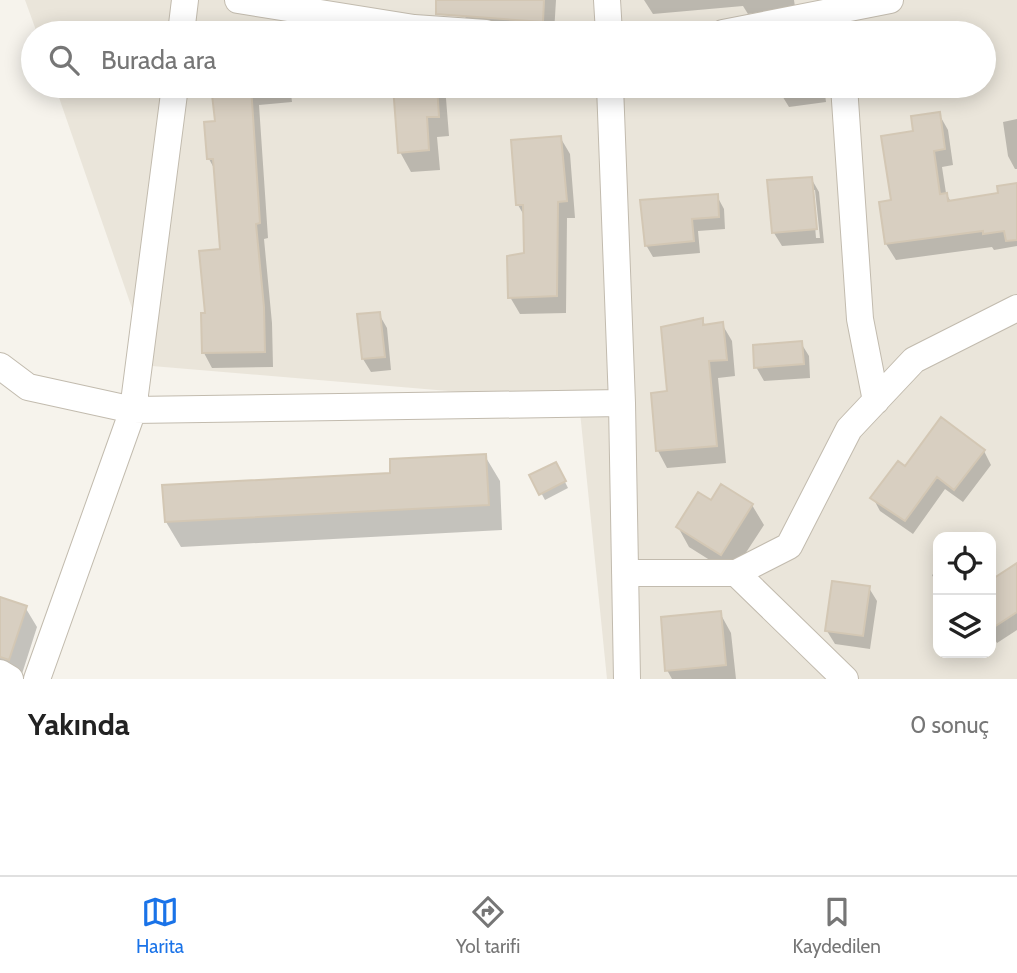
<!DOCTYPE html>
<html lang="tr">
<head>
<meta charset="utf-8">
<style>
	body { margin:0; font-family:Cabin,sans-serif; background:#f2f2f2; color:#222 }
	.controls { position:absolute; right:21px; bottom:21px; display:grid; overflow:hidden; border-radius:14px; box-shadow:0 4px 18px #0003 }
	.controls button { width:63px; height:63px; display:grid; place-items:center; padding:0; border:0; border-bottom:2px solid #e0e0e0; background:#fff; color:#222; font:35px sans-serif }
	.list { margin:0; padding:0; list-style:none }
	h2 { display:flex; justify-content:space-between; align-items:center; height:91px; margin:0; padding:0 28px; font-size:30px }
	h2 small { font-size:23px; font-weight:400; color:#767676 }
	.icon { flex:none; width:38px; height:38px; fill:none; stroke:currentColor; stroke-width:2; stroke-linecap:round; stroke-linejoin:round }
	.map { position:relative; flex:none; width:1017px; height:679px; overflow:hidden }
	.search { position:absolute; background:#fff; box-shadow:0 4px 18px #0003; left:21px; right:21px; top:21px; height:77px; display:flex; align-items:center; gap:18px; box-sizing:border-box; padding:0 24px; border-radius:38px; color:#767676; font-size:26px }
	.sheet { height:196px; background:#fff }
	nav { display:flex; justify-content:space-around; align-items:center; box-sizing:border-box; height:98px; border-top:2px solid #e0e0e0; background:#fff; font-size:19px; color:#767676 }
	nav a { display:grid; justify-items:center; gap:4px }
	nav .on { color:#1a73e8 }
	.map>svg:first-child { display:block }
	.residential { fill:#eae5da; fill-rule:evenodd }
	.shadow { fill:#0003; fill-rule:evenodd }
	.building { fill:#d8cfc1; stroke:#d3c7b4; stroke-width:2 }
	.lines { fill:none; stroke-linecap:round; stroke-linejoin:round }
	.minor-casing { stroke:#c2bbae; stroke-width:28 }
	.minor { stroke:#fff; stroke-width:26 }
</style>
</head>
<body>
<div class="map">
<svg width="1017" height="679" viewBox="0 0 1017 679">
	<rect width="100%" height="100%" fill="#f6f3ec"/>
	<!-- residential -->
	<path class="residential" d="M25,0H1017V679H607L579,402L152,366L55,86H984V33H37ZM938,537H991V653H938Z"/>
	<!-- shadow -->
	<path class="shadow" d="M465,0H556L554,33H475L464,15Z
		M644,0H794L795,7L748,14L743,6L653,14Z
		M213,86H290L292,102L259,105L268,238L264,239L272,323L273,367L212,368L204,353L207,315L222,251L215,170L209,159L217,123Z
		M395,86H445L449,136L437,137L440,170L411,172L400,152Z
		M767,86H824L826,102L789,107L781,94L773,95Z
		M939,114L948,130L953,165L942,167L946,193L951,202L1000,194L1017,185V246L994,250L992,247L896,260L886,244L893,202L915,132Z
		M1017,119V169H1015L1008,156L1003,122Z
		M560,137L570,154L575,218H567L566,313L520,314L510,297L526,254L525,217L518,205Z
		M811,178L819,192L824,243L782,246L774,233ZM812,190H815L820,238H816Z
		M717,196L724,209L725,229L698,231L700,253L653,257L646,245Z
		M379,314L387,328L391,370L371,372L363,359Z
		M702,320L706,326L722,324L732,341L735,376L718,378L726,463L667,468L658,451L653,394L669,393Z
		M801,343L809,356L810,378L764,381L756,367Z
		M984,451L991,465L963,502L945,489L913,534L880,511L873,498L905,468Z
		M485,456L500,481L502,530L181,547L166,522Z
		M556,464L568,488L545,500L532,476Z
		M712,502L752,505L764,525L732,574L689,547L678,527Z
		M1017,565V630L997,643L991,633V582Z
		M938,570V586L932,575Z
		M869,588L877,601L870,649L835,644L827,631Z
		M0,599L25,607L37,627L21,677L0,671Z
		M720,613L731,633L736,679H672L667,670Z"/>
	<!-- building -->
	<path class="building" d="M436,0H544L543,22L436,14Z
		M211,86H251L260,223L256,224L264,307L265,352L202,353L201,313H205L199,251L220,249L213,159H207L204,122L215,121Z
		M393,86H437L439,117H427L429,150L398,153Z
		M940,112L945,149L934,151L940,194L947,193L948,201L998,193L997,186L1017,183V240L1006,241L1004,231L983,234V231L885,244L879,202L891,200L881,136L913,131L911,116Z
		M561,136L567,201L558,202L557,296L508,298L507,256L524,253L523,205H516L511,140Z
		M812,177L817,229L772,233L767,180Z
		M718,194L719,217L692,219L694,241L645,246L640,200Z
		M380,312L385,357L362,359L357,314Z
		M703,318V325L723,322L727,360L709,361L717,446L656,451L651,393L667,391L661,327Z
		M802,341L804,364L754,368L753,345Z
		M941,417L985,450L954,490L937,477L905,521L870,498L898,461L905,466Z
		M486,454L489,505L165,522L162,485L390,473V459Z
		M556,462L566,481L539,495L529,475Z
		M721,484L753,504L721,555L676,527L698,492L711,500Z
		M1017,563V612L991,629V580Z
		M832,581L870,586L863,636L825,631Z
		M0,597L27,606L9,660L0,657Z
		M721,611L726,665L665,671L661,617Z"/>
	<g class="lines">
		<defs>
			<path id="minor" d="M238,0L414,28L486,33
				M607,0L609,33
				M181,33L185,0
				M723,33L890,0
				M610,86L622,403L627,679
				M844,86L860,319L876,401
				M0,366L28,387L133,410L622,403
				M625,573H736L789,546L849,429L914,360L1017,308
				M736,573L845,679
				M0,673L10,679
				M37,679L133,410L175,86"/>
		</defs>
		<!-- minor casing -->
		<use href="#minor" class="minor-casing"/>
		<!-- minor -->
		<use href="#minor" class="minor"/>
	</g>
</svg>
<div class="controls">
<button><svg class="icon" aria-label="locate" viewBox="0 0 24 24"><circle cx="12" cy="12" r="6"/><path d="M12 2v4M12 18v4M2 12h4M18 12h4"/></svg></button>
<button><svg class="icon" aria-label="layers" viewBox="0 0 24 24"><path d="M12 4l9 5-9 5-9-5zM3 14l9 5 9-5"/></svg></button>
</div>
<div class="search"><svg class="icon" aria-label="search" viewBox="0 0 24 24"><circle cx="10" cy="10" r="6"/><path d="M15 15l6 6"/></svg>Burada ara</div>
</div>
<section class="sheet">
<h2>Yakında<small>0 sonuç</small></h2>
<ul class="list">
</ul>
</section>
<nav>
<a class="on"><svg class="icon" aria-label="map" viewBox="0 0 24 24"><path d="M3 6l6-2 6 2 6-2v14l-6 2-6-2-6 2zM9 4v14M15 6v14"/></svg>Harita</a>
<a><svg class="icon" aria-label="directions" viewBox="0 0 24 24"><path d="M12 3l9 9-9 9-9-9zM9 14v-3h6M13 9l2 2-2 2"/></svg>Yol tarifi</a>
<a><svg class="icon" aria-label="saved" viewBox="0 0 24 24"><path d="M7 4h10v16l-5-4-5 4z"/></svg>Kaydedilen</a>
</nav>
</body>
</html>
